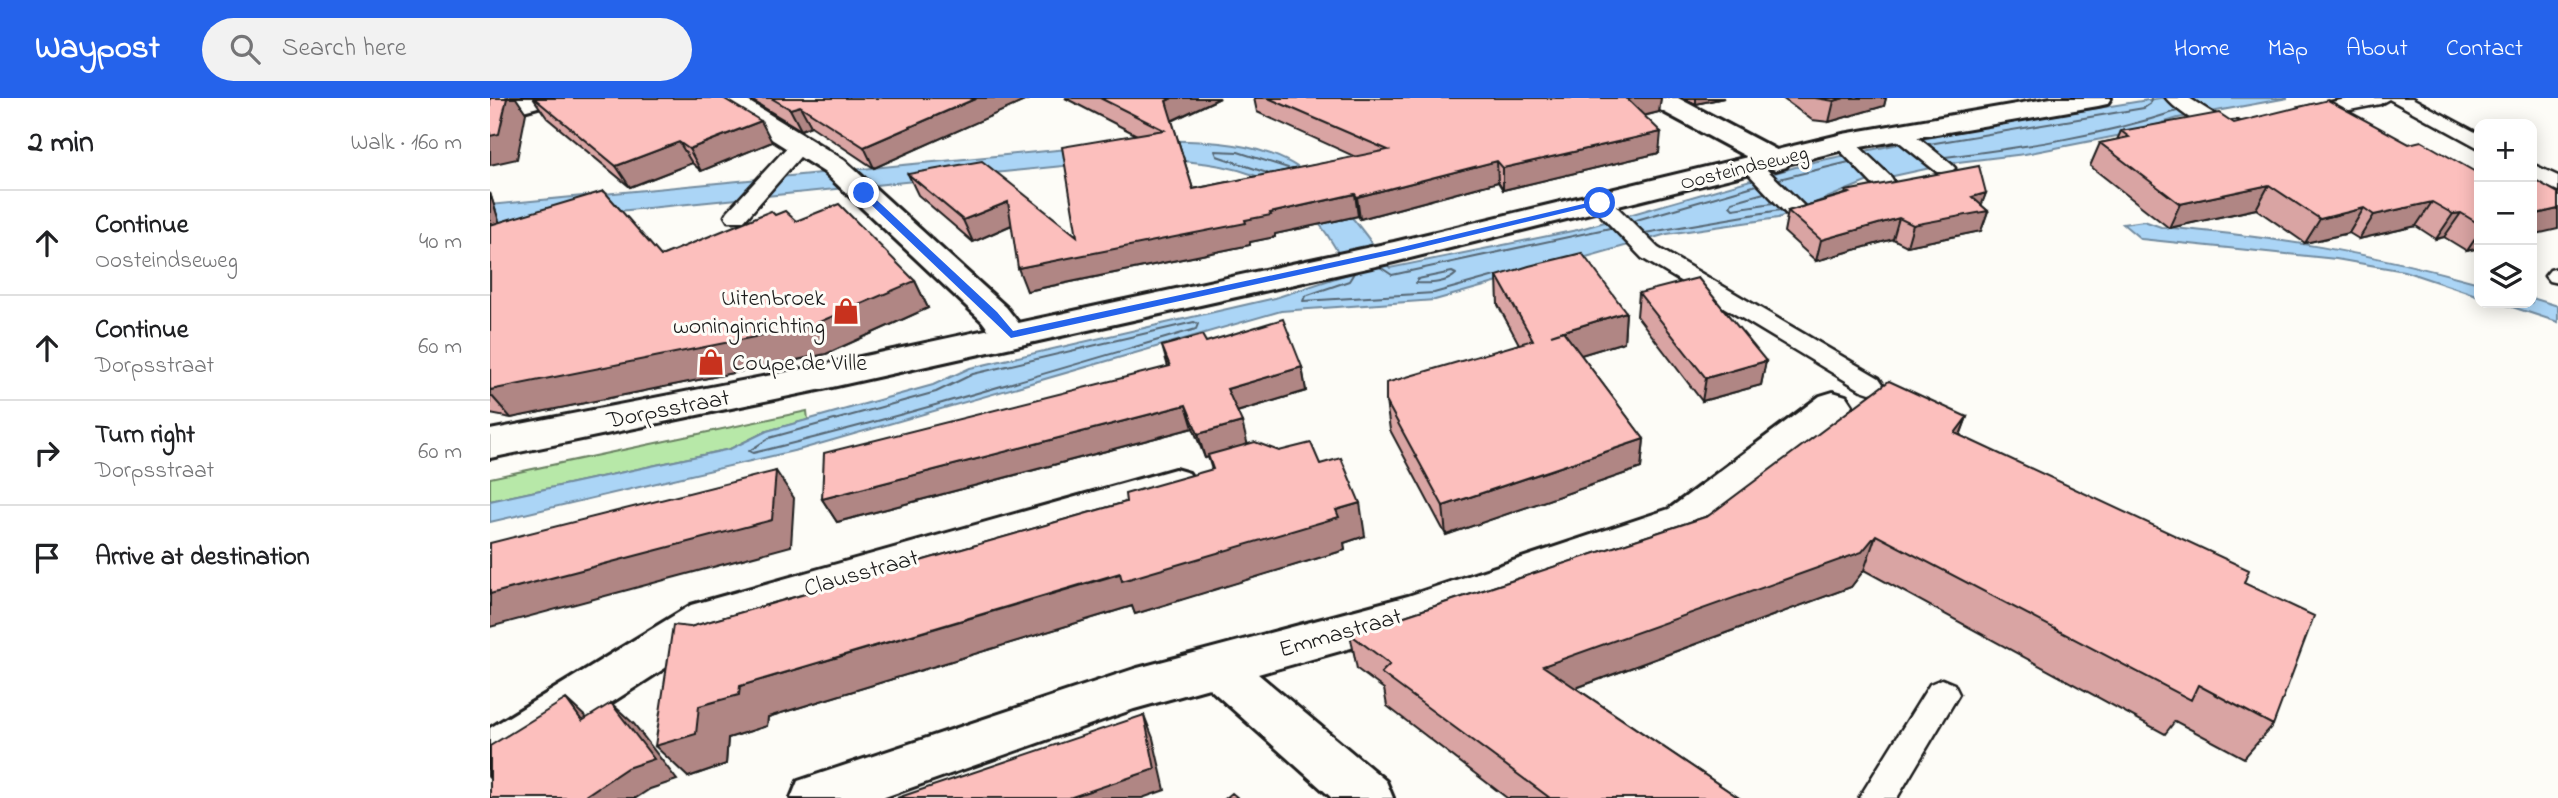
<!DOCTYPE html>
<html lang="en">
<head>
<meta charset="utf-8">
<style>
	body { margin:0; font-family:"Indie Flower",sans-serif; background:#f2f2f2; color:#202124 }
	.controls { position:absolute; right:21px; top:21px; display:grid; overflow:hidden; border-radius:14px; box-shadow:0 4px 18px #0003 }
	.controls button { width:63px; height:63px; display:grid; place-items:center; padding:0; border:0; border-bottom:2px solid #e0e0e0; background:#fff; color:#202124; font:35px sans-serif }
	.stop { position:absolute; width:21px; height:21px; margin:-16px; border:5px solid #2563eb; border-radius:50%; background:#fff }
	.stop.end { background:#2563eb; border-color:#fff; box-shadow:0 2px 7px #0008 }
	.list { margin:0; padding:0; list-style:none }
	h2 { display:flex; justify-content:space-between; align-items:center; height:91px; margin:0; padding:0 28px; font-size:30px }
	h2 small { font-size:23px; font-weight:400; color:#757577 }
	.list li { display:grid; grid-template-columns:46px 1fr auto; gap:21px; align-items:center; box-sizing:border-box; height:105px; padding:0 28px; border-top:2px solid #e0e0e0 }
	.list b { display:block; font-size:26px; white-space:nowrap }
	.list p { margin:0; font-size:23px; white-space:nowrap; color:#757577 }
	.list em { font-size:23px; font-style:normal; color:#757577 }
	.icon { flex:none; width:38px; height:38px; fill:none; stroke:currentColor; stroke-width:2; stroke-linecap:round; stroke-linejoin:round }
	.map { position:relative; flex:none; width:2068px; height:700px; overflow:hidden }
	header { display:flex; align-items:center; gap:42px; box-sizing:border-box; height:98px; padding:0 35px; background:#2563eb; color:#fff }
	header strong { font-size:33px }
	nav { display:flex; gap:38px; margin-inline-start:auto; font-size:24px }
	.search { width:490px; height:63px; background:#f2f2f2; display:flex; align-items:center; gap:18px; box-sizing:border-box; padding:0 24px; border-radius:38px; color:#757577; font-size:26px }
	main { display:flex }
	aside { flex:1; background:#fff }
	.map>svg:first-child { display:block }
	.green { fill:#b7e8a8; stroke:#6a8262; stroke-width:2 }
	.water { fill:#abd5f6; stroke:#728b9f; stroke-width:2 }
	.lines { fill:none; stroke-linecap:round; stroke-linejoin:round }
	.shore { stroke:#556673; stroke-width:2 }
	.lane-casing { stroke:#1c1c1c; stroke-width:5 }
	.street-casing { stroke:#1c1c1c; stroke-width:6 }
	.secondary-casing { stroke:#1c1c1c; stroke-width:6 }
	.lane { fill:#fdfcf7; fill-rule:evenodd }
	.street { fill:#fdfcf7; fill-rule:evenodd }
	.secondary { fill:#fdfcf7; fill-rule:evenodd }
	.wall { fill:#d9a4a3; stroke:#1c1c1c; stroke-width:2 }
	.shaded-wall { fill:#b08684; stroke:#1c1c1c; stroke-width:2 }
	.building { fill:#fcbfbd; stroke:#1c1c1c; stroke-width:2 }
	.route { fill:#2563eb }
	.labels { text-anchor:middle; stroke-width:6; stroke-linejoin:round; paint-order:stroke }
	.far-street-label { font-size:21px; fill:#1c1c1c; stroke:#fdfcf7 }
	.poi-label { font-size:24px; fill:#1c1c1c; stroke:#fdfcf7; text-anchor:end }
	.street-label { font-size:24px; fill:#1c1c1c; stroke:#fdfcf7 }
</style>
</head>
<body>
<header>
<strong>Waypost</strong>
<div class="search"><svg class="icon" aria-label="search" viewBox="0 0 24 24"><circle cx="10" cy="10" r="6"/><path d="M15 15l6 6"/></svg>Search here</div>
<nav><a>Home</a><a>Map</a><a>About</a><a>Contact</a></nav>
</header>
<main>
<aside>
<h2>2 min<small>Walk · 160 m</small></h2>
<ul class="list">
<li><svg class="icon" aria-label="ahead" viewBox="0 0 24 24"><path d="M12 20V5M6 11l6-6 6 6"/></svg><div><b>Continue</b><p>Oosteindseweg</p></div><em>40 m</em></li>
<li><svg class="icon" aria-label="ahead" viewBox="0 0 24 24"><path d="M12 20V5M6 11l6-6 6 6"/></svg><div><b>Continue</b><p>Dorpsstraat</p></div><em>60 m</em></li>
<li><svg class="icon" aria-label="right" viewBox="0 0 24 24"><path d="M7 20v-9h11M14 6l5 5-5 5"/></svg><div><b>Turn right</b><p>Dorpsstraat</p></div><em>60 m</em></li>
<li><svg class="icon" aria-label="arrive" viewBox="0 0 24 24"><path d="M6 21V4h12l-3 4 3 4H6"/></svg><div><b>Arrive at destination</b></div></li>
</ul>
</aside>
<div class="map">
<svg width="2068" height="700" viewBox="0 0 2068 700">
	<rect width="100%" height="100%" fill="#fdfcf7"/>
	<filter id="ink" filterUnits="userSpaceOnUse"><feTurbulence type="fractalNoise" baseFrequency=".0143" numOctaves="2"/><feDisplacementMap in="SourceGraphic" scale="14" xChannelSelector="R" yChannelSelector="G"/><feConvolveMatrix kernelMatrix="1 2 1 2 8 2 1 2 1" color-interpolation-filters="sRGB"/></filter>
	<g filter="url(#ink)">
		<!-- green -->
		<path class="green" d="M317,313L318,322L277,333L240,351L0,403V380Z"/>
		<!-- water -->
		<path class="water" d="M1670,0H1798L1688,20L1637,36L1535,56L1468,64L1376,84L1288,120L1177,136L945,202L791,213L312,351L0,424V403L240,351L277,333L443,287L480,270L785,200L858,176C812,66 729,59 623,63L0,126V107L661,43C793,40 825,64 900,170L1087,132L1323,64L1485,30Z
			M1654,123L1671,129C1782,138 1881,155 1989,185V198L1914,173L1846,161L1651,141L1633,126Z
			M2042,200L2068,208V224L2010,205H2042Z"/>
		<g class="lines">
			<!-- shore -->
			<path class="shore" d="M1439,46L1654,10L1660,6L1661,0
				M1455,59C1534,49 1611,38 1687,13
				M777,75L727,58L725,53L748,54L798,70
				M1289,81L1359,64
				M1274,95L1242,104L1240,108L1243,111L1283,105
				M1143,123L1267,87
				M1155,135L1290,112
				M890,169L902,177L1120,130
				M962,174L966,176C956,186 939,186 926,185L928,181Z
				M864,175L859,183L815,198L813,203L944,195L1005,178
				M704,224L708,226L706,231C559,274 412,319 263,355L259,353L279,340L446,294L483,276Z"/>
			<defs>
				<path id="lane" d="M1676,0H1699L1737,24L1747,23L1757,29C1740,51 1689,16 1676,0Z
					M1861,0H1922L1989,36V50L1899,1L1890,6L1814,21L1804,15L1807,11Z
					M1409,28L1416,30L1461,66L1465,70L1461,74H1447L1402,38L1399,34Z
					M1353,38L1360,40L1401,79L1404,84L1401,89H1385L1346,48L1343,44L1346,40Z
					M308,43L318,49L315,53L254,123H238L235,118L238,113L301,45Z
					M1262,62L1269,64L1319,113L1322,118L1319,123H1303L1255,72L1252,68Z
					M2042,66L2068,78V93L2042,81Z
					M1110,98L1118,100L1168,150L1389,280L1393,286L1389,292L1380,295L1371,292L1152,160L1099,105Z
					M2068,170V185L2059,183L2055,178L2060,172Z
					M1452,581L1464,586L1469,596L1407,700H1369L1440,586Z"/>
				<path id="street" d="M20,0H63L59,6L0,22V6Z
					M222,0H253L354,62L516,209L538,237L533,245C511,251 505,240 492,223L334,74L226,6Z
					M1155,0H1188L1296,57L1300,63L1296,69L1286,72L1276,69L1159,6Z
					M1343,294L1356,298L1362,307L1356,316L1207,433L918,534L768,576L896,683L903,700H842L719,590L644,611L392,700H301L308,683L644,571L918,498L1179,411L1330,298Z
					M685,371L699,375L705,385L699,395L231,534L17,672L0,678V630L201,507Z"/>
				<path id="secondary" d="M1561,0H1621L1617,6L1608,8L1353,52L904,164L333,291L0,360V332L333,267L904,144L1353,36Z"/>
			</defs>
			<!-- lane casing -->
			<use href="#lane" class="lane-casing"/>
			<!-- street casing -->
			<use href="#street" class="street-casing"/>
			<!-- secondary casing -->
			<use href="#secondary" class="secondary-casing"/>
			<!-- lane -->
			<use href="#lane" class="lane"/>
			<!-- street -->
			<use href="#street" class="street"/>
			<!-- secondary -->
			<use href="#secondary" class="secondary"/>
		</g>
		<!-- wall -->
		<path class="wall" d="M43,0L282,44L211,73L202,65L140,89L57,20Z
			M258,0H541L384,70L321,28L311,32Z
			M575,0H730L682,23L703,91L866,59L767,14L764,0H1171L1169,14L1154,18L1169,55L1013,92L1008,84L870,121L868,118L785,136V139L760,144V147L537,193L522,127L483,144L428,97L418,76L587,138L647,37Z
			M1193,0H1234L1206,6Z
			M1292,0H1396L1394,8L1339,24L1322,22Z
			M1744,25L1919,46L1989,76V150L1977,153L1954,139L1946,141L1926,128L1869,141L1859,135L1815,145L1766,111L1679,130L1600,68L1610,45L1627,42L1631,33Z
			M1356,93L1496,95L1491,107L1498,113L1491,133L1417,148L1403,141L1326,163L1294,134L1298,113L1355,96Z
			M0,95L9,124L171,158L285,117L306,123L425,183L438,210L336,256L21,320L0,316Z
			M1007,178L1136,214L1134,244L1091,257L1154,341L1151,370L956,437L900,332L896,303L1029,246L1008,207Z
			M1149,195L1276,263L1271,287L1212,303L1147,218Z
			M716,244L812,269L816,293L747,314L757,346L789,353L830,366L875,438L854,445L855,452L702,498L645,516L642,508L278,619L277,628L238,640L236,666L198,679L200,529L636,404L722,372L718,359L715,360L703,330L347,424L332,401L678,269L672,248Z
			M1477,319L1470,338L1754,485L1783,627L1754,660L1685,623L1675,636L1374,472L1361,489L1086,590L1249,700H1017L897,608L894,591L867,571L860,536L1218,418Z"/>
		<!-- shaded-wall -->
		<path class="shaded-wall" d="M17,0H26L36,15L27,61L0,67V38Z
			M487,0H541L384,70L374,49Z
			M682,0H730L681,23L676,3Z
			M1143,0H1171L1169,14L1136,22L1137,1Z
			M1206,0H1234L1206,6Z
			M1354,0H1396L1394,8L1339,24L1344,3Z
			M310,8L321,28L311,32L300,11Z
			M271,23L282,44L211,73L199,51Z
			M1171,34L1169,55L1013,92V70Z
			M189,44L202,65L140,89L126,68Z
			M1007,63L1008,84L870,121L867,99Z
			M1779,87L1766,111L1679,130L1690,106Z
			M0,95L19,154L0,130Z
			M1496,95L1489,114L1498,113L1491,133L1417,148L1423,127L1482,99Z
			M865,96L868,118L785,136V139L760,144V147L537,193L528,170L755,122L780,115Z
			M518,104L526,125L483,144L473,122Z
			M1942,104L1926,128L1869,141L1884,117Z
			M1874,110L1859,135L1815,145L1830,121Z
			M2068,111V131L2042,137V117Z
			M1971,115L1954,139L1946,141L1963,116Z
			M1409,120L1403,141L1326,163L1331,142Z
			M1989,135V150L1977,153Z
			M425,183L438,210L336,256L21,320L0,296V292Z
			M1136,214L1134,244L1061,266V237Z
			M1276,263L1271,287L1212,303L1216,280Z
			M812,269L816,293L743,315L737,291Z
			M696,307L703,330L347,424L332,401Z
			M1477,319L1463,355L1465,335Z
			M752,324L758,348L715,360L708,336Z
			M1154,341L1151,370L956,437L953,408Z
			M286,373L304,400L301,448L0,529V496Z
			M870,405L875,438L854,445L855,452L645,516L642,508L278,619L277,628L238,640L236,666L198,679L165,648L209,608L250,588Z
			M1386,437L1374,472L1361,489L1053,602V568Z
			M76,601L100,623H92Z
			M121,605L144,626L187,682L160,691L146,700H92Z
			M654,617L663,640L675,692L652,700H579Z"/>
		<!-- building -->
		<path class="building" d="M0,0H17L9,36L0,38Z
			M44,0H233L271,23L199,51L189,44L126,68Z
			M281,0H487L374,49L310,8L300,11Z
			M610,0H682L676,3L703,91L898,52L778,0H1143L1137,1L1171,34L1013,70L1007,63L867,99L865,96L780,115L781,117L755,122L756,125L528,170L518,104L473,122L418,76L492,63L587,138L572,49L674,32Z
			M1325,0H1354L1344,3Z
			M1838,2L1919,46L1931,43L1989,76V126L1971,115L1963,116L1942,104L1884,117L1874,110L1830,121L1779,87L1690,106L1610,45L1639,39L1631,33L1729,15L1744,25Z
			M1489,68L1496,95L1482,99L1498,113L1423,127L1409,120L1331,142L1298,113L1360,95L1356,93Z
			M2042,80L2068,95V111L2042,117Z
			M114,93L171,158L281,113L285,117L295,113L306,123L349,106L425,183L320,228L0,292V127Z
			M1092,155L1136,214L1061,237L1073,233L1154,341L953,408L896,303V285L1043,242L1007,178L1039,168Z
			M1208,180L1276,263L1216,280L1149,195Z
			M793,221L812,269L737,291L752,324L708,336L696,307L332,401L334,355L680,268L672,248L712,237L716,244Z
			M1399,283L1477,319L1465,335L1759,472L1754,485L1824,518L1783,627L1708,587L1701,602L1386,437L1372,454L1053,568L1249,700H1060L891,575L900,566L860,536L1218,418Z
			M765,344L789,353L821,345L830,366L851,360L870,405L846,412L849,419L690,466L632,483L630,475L250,588L249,597L209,608L206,636L165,648L183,527L200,529L636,404L635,396L723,371L718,357Z
			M286,373L282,422L0,496V445Z
			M76,601L92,623L121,605L164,661L137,670L92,700H0V648Z
			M654,617L665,671L579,700H407Z
			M742,695L748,700H736Z"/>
	</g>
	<!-- route -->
	<path class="route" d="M371,93H377L507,214L523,233L904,151L1110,102L1115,105L904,156L521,240L371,97Z"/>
	<!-- icons -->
	<defs>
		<symbol id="shop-bare" viewBox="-9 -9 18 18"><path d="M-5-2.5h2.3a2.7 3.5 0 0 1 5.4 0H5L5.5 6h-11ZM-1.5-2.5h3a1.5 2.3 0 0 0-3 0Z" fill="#c8321e" stroke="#fdfcf7" stroke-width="2.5" paint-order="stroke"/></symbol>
	</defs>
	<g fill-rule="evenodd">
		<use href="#shop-bare" x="337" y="194" width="38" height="38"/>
		<use href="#shop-bare" x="202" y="245" width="38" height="38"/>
	</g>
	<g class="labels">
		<!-- far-street labels -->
		<g class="far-street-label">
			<text transform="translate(1254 69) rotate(-14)" y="7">Oosteindseweg</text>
		</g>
		<!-- poi labels -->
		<g class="poi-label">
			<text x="335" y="207">Uitenbroek<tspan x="335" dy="28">woninginrichting</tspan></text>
			<text x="242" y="272" text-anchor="start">Coupe de Ville</text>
		</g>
		<!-- street labels -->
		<g class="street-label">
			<text transform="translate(178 310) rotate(-11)" y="8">Dorpsstraat</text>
			<text transform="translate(371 474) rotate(-16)" y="8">Clausstraat</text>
			<text transform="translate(850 534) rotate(-16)" y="8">Emmastraat</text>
		</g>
	</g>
</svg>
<div class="controls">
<button>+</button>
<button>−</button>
<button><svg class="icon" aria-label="layers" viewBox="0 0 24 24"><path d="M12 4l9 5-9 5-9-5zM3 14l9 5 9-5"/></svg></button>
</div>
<div class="stop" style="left:1110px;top:105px"></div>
<div class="stop end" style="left:374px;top:95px"></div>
</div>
</main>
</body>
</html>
